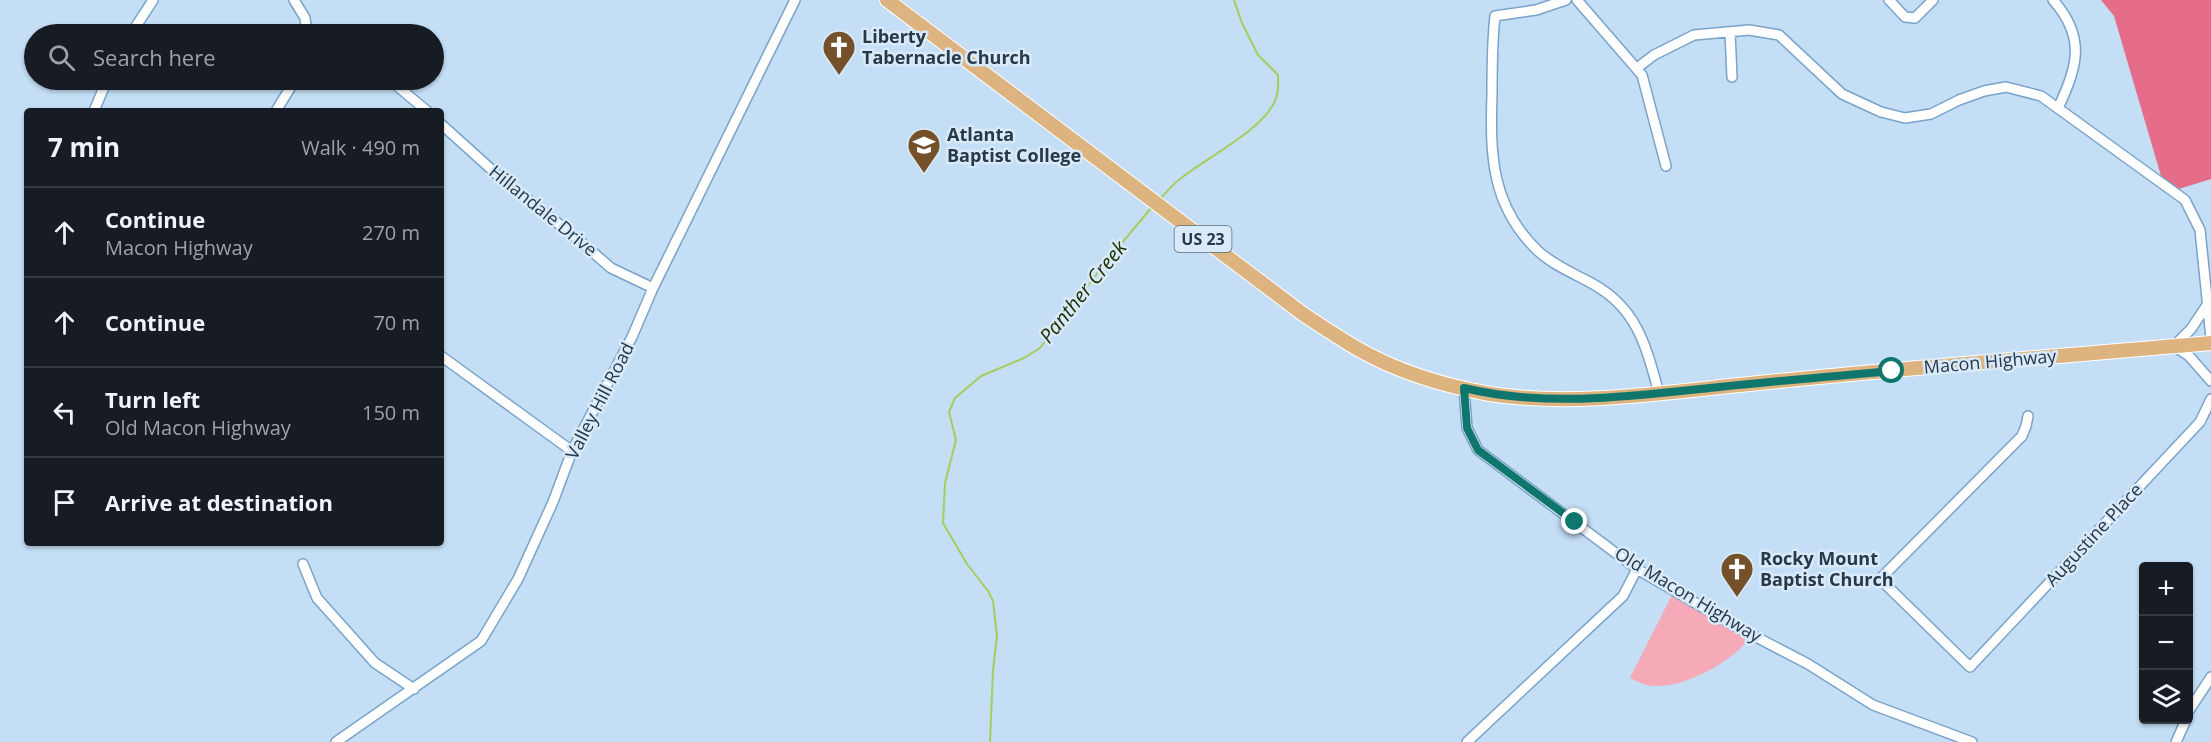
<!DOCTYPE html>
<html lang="en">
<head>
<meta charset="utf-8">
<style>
	body { margin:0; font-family:"Open Sans",sans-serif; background:#20242c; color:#f1f3f6 }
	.controls { position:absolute; right:18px; bottom:18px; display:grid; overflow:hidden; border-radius:6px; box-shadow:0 2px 4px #0004 }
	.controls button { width:54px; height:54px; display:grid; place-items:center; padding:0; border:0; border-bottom:2px solid #363941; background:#171b24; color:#f1f3f6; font:30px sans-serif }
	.stop { position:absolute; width:18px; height:18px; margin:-14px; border:4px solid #0f766e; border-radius:50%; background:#fff }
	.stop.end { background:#0f766e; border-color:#fff; box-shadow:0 2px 6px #0008 }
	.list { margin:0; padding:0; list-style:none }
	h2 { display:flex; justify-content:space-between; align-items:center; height:78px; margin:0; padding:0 24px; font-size:26px }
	h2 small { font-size:20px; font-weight:400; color:#9ea1a6 }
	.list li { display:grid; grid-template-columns:39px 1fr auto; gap:18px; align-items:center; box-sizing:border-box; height:90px; padding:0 24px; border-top:2px solid #363941 }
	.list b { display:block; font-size:22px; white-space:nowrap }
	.list p { margin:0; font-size:20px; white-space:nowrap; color:#9ea1a6 }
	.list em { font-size:20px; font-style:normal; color:#9ea1a6 }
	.icon { flex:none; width:33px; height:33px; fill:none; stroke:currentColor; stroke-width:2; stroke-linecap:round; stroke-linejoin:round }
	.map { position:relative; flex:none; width:2211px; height:742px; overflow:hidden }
	.search { position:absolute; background:#171b24; box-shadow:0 2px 4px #0004; left:24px; top:24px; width:420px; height:66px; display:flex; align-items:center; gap:15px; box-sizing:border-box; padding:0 21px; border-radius:33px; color:#9ea1a6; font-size:22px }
	.panel { position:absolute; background:#171b24; box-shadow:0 2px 4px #0004; left:24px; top:108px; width:420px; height:438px; border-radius:6px }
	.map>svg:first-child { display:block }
	.green { fill:#f6a9b7 }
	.forest { fill:#e56d8a }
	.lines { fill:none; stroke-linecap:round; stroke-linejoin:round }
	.stream { stroke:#a3ce5c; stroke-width:2 }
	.minor-casing { stroke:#79a3ca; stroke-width:12 }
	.primary-casing { stroke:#fff; stroke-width:16 }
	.minor { stroke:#fff; stroke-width:9 }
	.primary { stroke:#ddb37f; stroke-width:14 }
	.route { stroke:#0f766e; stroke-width:8 }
	.labels { text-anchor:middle; stroke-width:5; stroke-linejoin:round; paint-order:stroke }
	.shield { fill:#d8eafa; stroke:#5c6d7d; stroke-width:1.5 }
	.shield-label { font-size:16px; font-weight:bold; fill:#273848 }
	.poi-label { font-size:18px; font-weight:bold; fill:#273848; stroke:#d8eafa; text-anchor:start }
	.street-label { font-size:18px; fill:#273848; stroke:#d8eafa }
	.water-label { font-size:20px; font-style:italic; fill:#213102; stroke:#d8eafa }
</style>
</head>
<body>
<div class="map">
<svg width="2211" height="742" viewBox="0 0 2211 742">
	<rect width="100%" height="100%" fill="#c4def6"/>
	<!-- green -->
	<path class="green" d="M1672,595L1749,639C1731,662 1687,686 1657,686C1647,686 1639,683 1630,678Z"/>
	<!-- forest -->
	<path class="forest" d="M2101,0H2211V179L2166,193L2114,16Z"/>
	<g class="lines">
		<!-- stream -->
		<path class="stream" d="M1160,199C1167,192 1173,184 1180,179C1204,159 1267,128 1276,98C1279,91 1278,82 1278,75L1258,55L1242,23L1234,0
			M990,742L993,670L997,636L993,601L988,591L967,564L943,523L945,483L956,440L949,412L955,398L981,376L1024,358L1040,348L1106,262L1152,207"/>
		<defs>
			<path id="minor" d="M294,0L305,18L307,34
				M1566,0L1536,10L1495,16C1492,42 1492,68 1492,94C1490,155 1491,206 1538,251C1553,265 1575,274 1593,284C1638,309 1646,347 1659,393
				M1577,0L1642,75L1666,166
				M1889,0L1905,17L1915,18L1933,0
				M2053,0C2086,37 2078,67 2058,108
				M1730,32L1732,77
				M131,34L153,0
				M1637,68L1654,55L1694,35L1749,30L1779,35L1842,94L1881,112L1905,118L1931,114L1959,100L1984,91L2006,87L2041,96L2185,200L2200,230L2211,338
				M390,80L427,111
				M94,111L107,80
				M276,111L295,80
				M441,124L502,179L574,236L611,268L653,288
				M2209,307L2207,305L2191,329L2174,346L2189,356L2211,381
				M441,356L572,451
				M1464,388L1467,428L1478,450L1637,569L1735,626L1808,664L1873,705L1972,742
				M2028,416L2026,426L2022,436L1880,579L1970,667L2200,422L2211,399
				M303,564L317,598L375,663L414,689
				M2188,712L2211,677
				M336,742L481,641L518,579L553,502L572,451L632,337L653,288L795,0
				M1467,742L1623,596L1637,569
				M2176,742L2186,720"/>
			<path id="primary" d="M887,0L1303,314C1321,326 1339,338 1358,349C1398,372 1445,386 1490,394C1578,408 1681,390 1769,382C1916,367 2064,356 2211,343"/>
		</defs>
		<!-- minor casing -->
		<use href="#minor" class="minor-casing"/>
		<!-- primary casing -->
		<use href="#primary" class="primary-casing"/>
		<!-- minor -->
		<use href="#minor" class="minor"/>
		<!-- primary -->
		<use href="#primary" class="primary"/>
	</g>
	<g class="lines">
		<!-- route -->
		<path class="route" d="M1575,522L1478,450L1467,428L1464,388C1547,408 1635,396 1719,387C1777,381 1835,376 1892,371"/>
	</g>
	<!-- icons -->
	<defs>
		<symbol id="church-pin" viewBox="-11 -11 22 30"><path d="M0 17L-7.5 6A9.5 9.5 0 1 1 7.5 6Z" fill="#75512b" stroke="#d8eafa"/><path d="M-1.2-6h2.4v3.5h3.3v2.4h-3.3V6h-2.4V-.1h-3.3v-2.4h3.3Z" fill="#fff"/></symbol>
		<symbol id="school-pin" viewBox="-11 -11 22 30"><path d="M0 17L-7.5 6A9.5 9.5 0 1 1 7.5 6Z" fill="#75512b" stroke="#d8eafa"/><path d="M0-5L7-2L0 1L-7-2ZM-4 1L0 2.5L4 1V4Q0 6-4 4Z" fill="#fff"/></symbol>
	</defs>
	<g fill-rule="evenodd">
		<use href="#church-pin" x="820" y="28" width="38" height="52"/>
		<use href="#school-pin" x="905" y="126" width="38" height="52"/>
		<use href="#church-pin" x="1718" y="550" width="38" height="52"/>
	</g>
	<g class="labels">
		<!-- shield labels -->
		<rect class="shield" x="1174.5" y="226" width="57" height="26" rx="4.5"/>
		<g class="shield-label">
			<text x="1203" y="245">US 23</text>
		</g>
		<!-- poi labels -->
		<g class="poi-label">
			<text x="862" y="43">Liberty<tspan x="862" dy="21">Tabernacle Church</tspan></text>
			<text x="947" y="141">Atlanta<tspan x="947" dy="21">Baptist College</tspan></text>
			<text x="1760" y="565">Rocky Mount<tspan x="1760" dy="21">Baptist Church</tspan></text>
		</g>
		<!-- street labels -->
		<g class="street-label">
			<text transform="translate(543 211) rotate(39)" y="6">Hillandale Drive</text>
			<text transform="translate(1990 362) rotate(-5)" y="6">Macon Highway</text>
			<text transform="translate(600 401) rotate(-63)" y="6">Valley Hill Road</text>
			<text transform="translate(2094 535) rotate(-47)" y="6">Augustine Place</text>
			<text transform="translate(1688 595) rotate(31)" y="6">Old Macon Highway</text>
		</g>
		<!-- water labels -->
		<g class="water-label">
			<text transform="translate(1083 292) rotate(-51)" y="7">Panther Creek</text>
		</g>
	</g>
</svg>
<div class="controls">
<button>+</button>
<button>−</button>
<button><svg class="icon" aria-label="layers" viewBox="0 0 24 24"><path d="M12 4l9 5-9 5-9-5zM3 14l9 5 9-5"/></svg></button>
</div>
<div class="stop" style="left:1892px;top:371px"></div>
<div class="stop end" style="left:1575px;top:522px"></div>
<div class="search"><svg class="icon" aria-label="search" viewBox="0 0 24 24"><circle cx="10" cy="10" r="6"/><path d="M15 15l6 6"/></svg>Search here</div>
<section class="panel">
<h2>7 min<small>Walk · 490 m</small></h2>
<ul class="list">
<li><svg class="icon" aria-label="ahead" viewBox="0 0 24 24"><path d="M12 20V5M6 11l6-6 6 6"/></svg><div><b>Continue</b><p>Macon Highway</p></div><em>270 m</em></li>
<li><svg class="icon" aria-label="ahead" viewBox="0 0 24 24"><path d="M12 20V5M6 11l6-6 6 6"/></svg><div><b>Continue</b></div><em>70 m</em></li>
<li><svg class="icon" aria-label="left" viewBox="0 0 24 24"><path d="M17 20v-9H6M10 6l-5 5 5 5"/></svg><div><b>Turn left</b><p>Old Macon Highway</p></div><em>150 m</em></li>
<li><svg class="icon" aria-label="arrive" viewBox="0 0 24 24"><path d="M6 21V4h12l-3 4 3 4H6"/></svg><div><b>Arrive at destination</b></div></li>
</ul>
</section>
</div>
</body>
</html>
